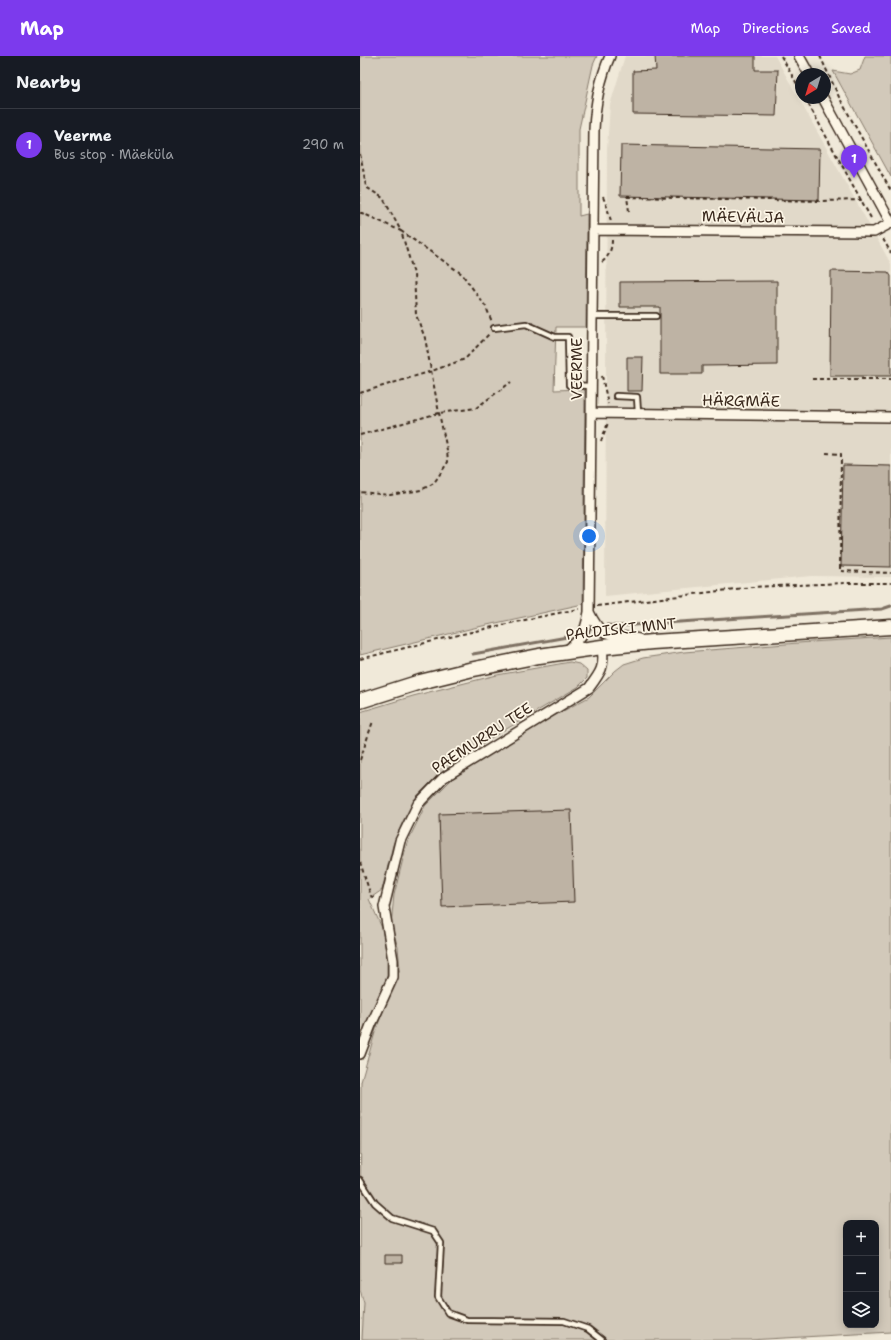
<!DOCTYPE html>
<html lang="en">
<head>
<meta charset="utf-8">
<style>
	body { margin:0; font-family:"Shantell Sans",sans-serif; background:#242831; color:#f1f3f6 }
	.controls { position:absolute; right:12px; bottom:12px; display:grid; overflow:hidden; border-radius:8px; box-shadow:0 2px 10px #0003 }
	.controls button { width:36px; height:36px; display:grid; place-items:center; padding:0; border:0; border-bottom:1px solid #363941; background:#171b24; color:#f1f3f6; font:20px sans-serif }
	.compass { position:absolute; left:435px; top:12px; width:36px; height:36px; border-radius:50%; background:#171b24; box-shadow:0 2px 10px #0003; rotate:218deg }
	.you { position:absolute; left:229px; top:480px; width:14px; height:14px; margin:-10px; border:3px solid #fff; border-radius:50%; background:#1a73e8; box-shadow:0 0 0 6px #1a73e833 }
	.badge { display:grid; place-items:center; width:26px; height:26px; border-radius:50%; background:#7c3aed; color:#fff; font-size:13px; font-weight:700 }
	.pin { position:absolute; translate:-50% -33px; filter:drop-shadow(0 1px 2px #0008) }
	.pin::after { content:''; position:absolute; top:21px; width:14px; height:12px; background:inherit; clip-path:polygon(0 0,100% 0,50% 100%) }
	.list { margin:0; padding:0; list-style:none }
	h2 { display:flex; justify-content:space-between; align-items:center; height:52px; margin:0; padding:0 16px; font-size:17px }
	h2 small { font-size:13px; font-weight:400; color:#9ea1a6 }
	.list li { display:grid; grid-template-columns:26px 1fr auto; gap:12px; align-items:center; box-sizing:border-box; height:72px; padding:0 16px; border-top:1px solid #363941 }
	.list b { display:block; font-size:15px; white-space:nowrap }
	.list p { margin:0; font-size:13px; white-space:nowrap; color:#9ea1a6 }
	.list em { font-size:13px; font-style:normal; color:#9ea1a6 }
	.icon { flex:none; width:22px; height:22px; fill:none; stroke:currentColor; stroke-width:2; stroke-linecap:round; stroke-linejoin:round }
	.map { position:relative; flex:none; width:531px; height:1284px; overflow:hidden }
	header { display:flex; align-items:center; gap:24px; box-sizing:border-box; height:56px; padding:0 20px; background:#7c3aed; color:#fff }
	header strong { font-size:19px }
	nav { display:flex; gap:22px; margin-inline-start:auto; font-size:14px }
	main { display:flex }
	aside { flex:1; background:#171b24 }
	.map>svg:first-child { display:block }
	.built { fill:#e1d9c9 }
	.green { fill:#d2c9ba; stroke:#867a6c; fill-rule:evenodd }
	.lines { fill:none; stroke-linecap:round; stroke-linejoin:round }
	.stream { stroke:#7e7163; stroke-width:3 }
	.building { fill:#beb3a4; stroke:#3b2a1e }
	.service-casing { stroke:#3b2a1e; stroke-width:8 }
	.minor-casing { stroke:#3b2a1e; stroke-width:12 }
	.primary-casing { stroke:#3b2a1e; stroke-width:17 }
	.path { stroke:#3b2a1e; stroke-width:2; stroke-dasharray:4 3; stroke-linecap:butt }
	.service { stroke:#fcf5e5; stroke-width:4.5 }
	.minor { stroke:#fcf5e5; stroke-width:9 }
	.primary { stroke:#fcf5e5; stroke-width:14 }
	.labels { text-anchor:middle; stroke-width:3.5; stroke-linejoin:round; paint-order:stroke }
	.street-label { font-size:15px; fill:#3b2a1e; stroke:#fcf5e5 }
</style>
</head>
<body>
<header>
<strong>Map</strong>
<nav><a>Map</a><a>Directions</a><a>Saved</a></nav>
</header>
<main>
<aside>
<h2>Nearby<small></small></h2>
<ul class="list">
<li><span class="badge">1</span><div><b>Veerme</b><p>Bus stop · Mäeküla</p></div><em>290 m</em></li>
</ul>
</aside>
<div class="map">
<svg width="531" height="1284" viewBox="0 0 531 1284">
	<rect width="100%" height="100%" fill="#f0e9d9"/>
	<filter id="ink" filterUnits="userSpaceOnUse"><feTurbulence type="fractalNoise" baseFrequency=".025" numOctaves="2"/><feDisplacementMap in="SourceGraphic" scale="8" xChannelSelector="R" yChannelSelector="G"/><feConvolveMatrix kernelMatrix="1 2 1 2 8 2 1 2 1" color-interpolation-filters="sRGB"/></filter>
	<g filter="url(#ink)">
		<!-- built -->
		<path class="built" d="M265,0H415L531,208V521L451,520L245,540L247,93L250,49Z
			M0,1234L4,1247L2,1284H0Z"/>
		<!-- green -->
		<path class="green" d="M0,0H237L233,9L219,73V160L227,158L226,271H196L194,334L223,333L225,335L223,548L118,571L0,599Z
			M505,0H531V121L473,15L490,18L500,14Z
			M531,581V1276L389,1284H2L4,1247L0,1234L1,1026L16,973L40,913L38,891L31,869L34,839L47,787L65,750L92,723L168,674L229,641L255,615L264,608L283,602L324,596L451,586ZM486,1167H516V1269H486Z
			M210,606L219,608L227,615V622L218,631L126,685L77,720L57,740L43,765L33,789L22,834L9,843L22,872L27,902V922L0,985V656L53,640L137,619Z"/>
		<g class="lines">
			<!-- stream -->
			<path class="stream" d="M247,569L258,570L522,553L531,550
				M113,598L207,581"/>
		</g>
		<!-- building -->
		<path class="building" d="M295,0H395V14H418L416,60L273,58V15L296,14Z
			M261,89L460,93L459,144L260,140Z
			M471,215L528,216L531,220V320H470Z
			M417,225V309L342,310V318H300V251H260V226Z
			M267,301H283L282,335H267Z
			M483,409L531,410V511L481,510Z
			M211,754L214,846L82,851L79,758Z
			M25,1199H42V1207H25Z"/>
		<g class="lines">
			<defs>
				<path id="service" d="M232,260H296
					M134,272L166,268L195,281H208L209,329L231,330
					M256,340L277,341L278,357
					M0,1124L15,1147L32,1162L73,1175L81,1187L78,1241L88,1257L107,1264L204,1265L228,1273L242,1284"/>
				<path id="minor" d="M439,0L449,18
					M463,42L531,167
					M233,174L514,176L531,167
					M231,357L531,361
					M229,556C244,587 251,577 279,583
					M205,596C222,582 225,578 229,556L234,74C235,49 240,23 250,0
					M0,998L11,969L33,921V904L24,851L40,785L58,748L83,722L229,632C241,616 245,611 242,591"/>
				<path id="primary" d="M0,645L60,626L109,614L179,600L242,591L292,586L531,571"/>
			</defs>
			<!-- service casing -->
			<use href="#service" class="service-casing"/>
			<!-- minor casing -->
			<use href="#minor" class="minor-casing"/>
			<!-- primary casing -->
			<use href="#primary" class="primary-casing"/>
			<!-- path -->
			<path class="path" d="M421,0L441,35
				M460,0L479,41L531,135
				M445,42L512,164
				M0,98L3,112L6,131L23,142L41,175L102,218L126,251L132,266
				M243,141L247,151L251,165
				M269,155L267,141L460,145L502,144
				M0,157H2L41,175L54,218L56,259L65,282L79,357L87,394L88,406L74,427L61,434L30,439L0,436
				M523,183L531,197
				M242,206C249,201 252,192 252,184
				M242,320L248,348
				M452,323H531
				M0,337L72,315L105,303L130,277
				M0,379L79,357L116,352L151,326
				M241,385L248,367
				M466,397L481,398L480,515L531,517
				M237,550L392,531L484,527H531
				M0,603C73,585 145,567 219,553
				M0,704L13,665
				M0,806L11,840L16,843"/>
			<!-- service -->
			<use href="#service" class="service"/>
			<!-- minor -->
			<use href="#minor" class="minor"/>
			<!-- primary -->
			<use href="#primary" class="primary"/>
		</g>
	</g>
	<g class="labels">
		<!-- street labels -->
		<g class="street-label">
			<text transform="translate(383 161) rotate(1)" y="5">MÄEVÄLJA</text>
			<text transform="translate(217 313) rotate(-90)" y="5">VEERME</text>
			<text transform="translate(381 345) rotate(1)" y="5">HÄRGMÄE</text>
			<text transform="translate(261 573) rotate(-6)" y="5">PALDISKI MNT</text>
			<text transform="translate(122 682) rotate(-33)" y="5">PAEMURRU TEE</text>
		</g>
	</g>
</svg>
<div class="controls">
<button>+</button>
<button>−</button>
<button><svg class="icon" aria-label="layers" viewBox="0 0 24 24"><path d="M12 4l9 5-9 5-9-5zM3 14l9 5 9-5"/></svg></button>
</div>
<svg class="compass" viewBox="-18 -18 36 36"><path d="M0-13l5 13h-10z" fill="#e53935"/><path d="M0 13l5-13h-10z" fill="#9ea1a6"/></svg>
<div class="you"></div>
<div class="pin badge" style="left:494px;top:122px">1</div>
</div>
</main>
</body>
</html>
